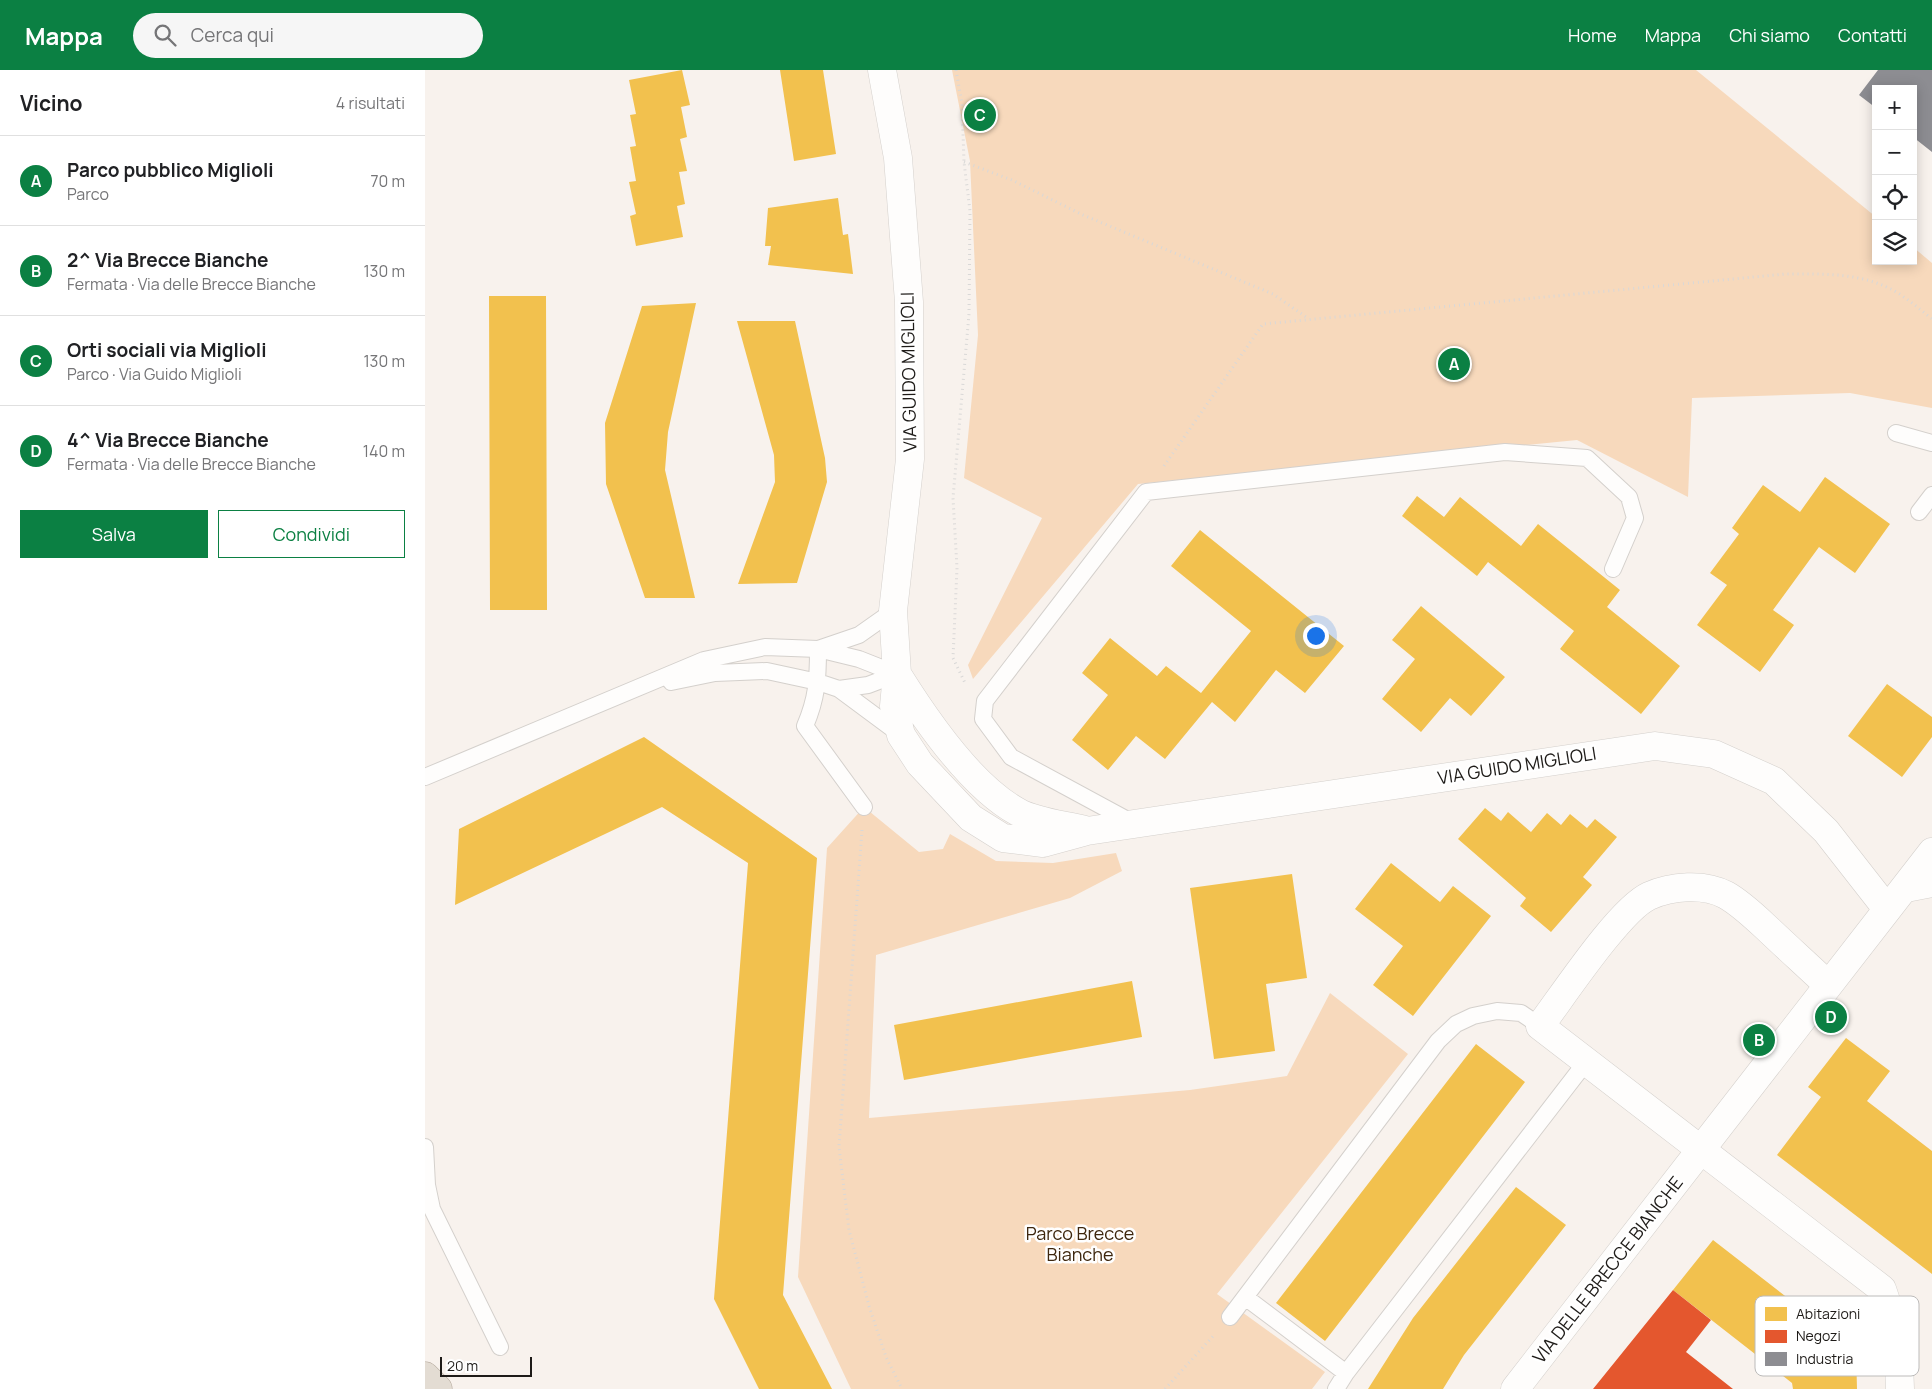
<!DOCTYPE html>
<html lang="it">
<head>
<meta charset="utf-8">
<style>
	body { margin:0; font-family:Manrope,sans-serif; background:#f6f6f6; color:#202124 }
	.controls { position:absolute; right:15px; top:15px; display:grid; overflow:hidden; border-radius:0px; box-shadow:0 2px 12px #0003 }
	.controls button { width:45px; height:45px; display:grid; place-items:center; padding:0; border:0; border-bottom:1px solid #e0e0e0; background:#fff; color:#202124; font:25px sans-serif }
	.scale { position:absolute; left:15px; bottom:12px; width:92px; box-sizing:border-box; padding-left:5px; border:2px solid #1e1b18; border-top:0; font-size:14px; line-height:18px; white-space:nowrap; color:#1e1b18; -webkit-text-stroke:4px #fff; paint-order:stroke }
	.you { position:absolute; left:890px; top:565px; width:18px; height:18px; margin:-12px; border:4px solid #fff; border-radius:50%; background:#1a73e8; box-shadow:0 0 0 8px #1a73e833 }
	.badge { display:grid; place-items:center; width:32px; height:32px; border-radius:50%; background:#0b8043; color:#fff; font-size:16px; font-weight:700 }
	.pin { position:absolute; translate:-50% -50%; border:2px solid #fff; box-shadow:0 1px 5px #0006 }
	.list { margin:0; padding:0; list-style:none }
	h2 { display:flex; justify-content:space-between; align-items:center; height:65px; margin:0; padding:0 20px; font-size:21px }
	h2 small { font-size:16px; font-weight:400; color:#757577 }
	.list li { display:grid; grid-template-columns:32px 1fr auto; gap:15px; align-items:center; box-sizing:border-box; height:90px; padding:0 20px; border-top:1px solid #e0e0e0 }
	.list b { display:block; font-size:19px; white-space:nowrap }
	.list p { margin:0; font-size:16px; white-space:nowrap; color:#757577 }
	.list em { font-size:16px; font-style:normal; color:#757577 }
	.actions { display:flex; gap:10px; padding:15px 20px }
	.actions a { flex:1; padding:11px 0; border:1px solid #0b8043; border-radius:0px; text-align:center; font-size:18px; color:#0b8043 }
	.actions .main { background:#0b8043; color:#fff }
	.icon { flex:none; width:28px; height:28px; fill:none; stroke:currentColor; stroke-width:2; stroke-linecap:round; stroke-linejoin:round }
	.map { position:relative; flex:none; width:1507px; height:1319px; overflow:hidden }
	header { display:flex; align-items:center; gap:30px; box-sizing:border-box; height:70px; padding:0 25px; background:#0b8043; color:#fff }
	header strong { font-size:24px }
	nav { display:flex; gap:28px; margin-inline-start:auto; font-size:18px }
	.search { width:350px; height:45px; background:#f6f6f6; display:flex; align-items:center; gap:12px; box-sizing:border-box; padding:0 18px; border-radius:28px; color:#757577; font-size:19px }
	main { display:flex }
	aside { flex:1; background:#fff }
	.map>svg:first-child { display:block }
	.green { fill:#f7d9bc }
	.homes { fill:#f2c14e }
	.shops { fill:#e4572e }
	.industry { fill:#8d8d92 }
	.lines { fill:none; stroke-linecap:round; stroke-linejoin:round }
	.service-casing { stroke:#d4d0cc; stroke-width:18 }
	.minor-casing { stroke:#d4d0cc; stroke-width:29 }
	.tertiary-casing { stroke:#d4d0cc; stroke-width:29 }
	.trunk-casing { stroke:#ada194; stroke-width:29 }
	.path { stroke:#d9d8d7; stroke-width:3; stroke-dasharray:1 4; stroke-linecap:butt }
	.service { stroke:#fefdfc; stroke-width:16 }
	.minor { stroke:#fefdfc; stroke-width:28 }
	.tertiary { stroke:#fefdfc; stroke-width:28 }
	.trunk { stroke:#e3dcd3; stroke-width:28 }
	.labels { text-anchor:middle; stroke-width:5; stroke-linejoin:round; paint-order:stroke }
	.street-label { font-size:18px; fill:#1e1b18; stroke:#fff }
	.park-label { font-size:18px; fill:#3e270e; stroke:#fff }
	.key { fill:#fff; stroke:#bcbbba; stroke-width:1 }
	.key-label { font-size:14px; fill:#1e1b18 }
</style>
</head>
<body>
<header>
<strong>Mappa</strong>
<div class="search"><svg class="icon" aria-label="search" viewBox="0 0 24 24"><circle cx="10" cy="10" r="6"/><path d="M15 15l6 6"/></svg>Cerca qui</div>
<nav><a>Home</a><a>Mappa</a><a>Chi siamo</a><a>Contatti</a></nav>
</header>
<main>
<aside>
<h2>Vicino<small>4 risultati</small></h2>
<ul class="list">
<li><span class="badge">A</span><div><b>Parco pubblico Miglioli</b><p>Parco</p></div><em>70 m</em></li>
<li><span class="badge">B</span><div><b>2^ Via Brecce Bianche</b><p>Fermata · Via delle Brecce Bianche</p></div><em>130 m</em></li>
<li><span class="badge">C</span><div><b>Orti sociali via Miglioli</b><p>Parco · Via Guido Miglioli</p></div><em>130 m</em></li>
<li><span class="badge">D</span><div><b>4^ Via Brecce Bianche</b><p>Fermata · Via delle Brecce Bianche</p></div><em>140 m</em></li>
</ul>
<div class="actions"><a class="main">Salva</a><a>Condividi</a></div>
</aside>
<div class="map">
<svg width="1507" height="1319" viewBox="0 0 1507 1319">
	<rect width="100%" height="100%" fill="#f8f2ed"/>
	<!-- green -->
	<path class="green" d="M527,0H1271L1451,147V191H1488V177L1507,193V338L1425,323L1267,328L1263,427L1152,370L713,414L548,609L543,595L617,448L539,408L553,265L545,91Z
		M439,737L494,782L518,779L525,764L571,791L628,793L691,783L697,801L645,828L451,885L444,1048L765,1020L862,1006L905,923L983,984L792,1224L900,1302L887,1319H426L373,1207L402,778Z"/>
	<!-- homes -->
	<path class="homes" d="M257,0L265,35L256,37L262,67L255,69L262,101L254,102L260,134L252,136L258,167L211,176L205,146L211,144L204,112L211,111L205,77L211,76L205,45L211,44L204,10Z
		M355,0H398L411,84L369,91Z
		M413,128L418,165L423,164L428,204L343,195L346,176H340L343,138Z
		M64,226H121L122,540H65Z
		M271,233L243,362L240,400L270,528H220L181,414L180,353L217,236Z
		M312,251H370L400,388L402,412L372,513L313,514L350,412L349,385Z
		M1400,407L1465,454L1430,503L1394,477L1348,540L1369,555L1335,602L1272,555L1302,515L1285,503L1314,464L1307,458L1338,415L1375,442Z
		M992,426L1019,447L1035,427L1096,476L1113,454L1195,520L1182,537L1255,596L1216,644L1135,579L1149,561L1063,492L1052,506L977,446Z
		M775,460L919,576L880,623L851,600L810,652L787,632L740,689L711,666L683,700L647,670L683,625L657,603L685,568L732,606L741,596L776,623L826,561L746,496Z
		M996,536L1080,607L1046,646L1025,628L996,662L957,629L990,589L967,570Z
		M1462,614L1507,647V667L1477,707L1423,666Z
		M219,667L392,788L358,1225L407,1319H334L289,1229L323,793L237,737L30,835L34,759Z
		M1060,738L1076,751L1083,742L1106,762L1122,743L1136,755L1145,744L1162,758L1170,749L1192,767L1158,807L1167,815L1126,862L1095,836L1101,828L1033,769Z
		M966,793L1015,832L1028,816L1066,846L988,946L948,915L978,876L930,839Z
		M867,804L882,908L841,914L850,981L789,989L765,818Z
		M707,911L717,967L479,1010L469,955Z
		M1421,968L1465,1001L1442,1031L1507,1081V1204L1352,1085L1396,1027L1383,1017Z
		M1051,974L1100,1012L900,1271L851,1233Z
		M1091,1117L1141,1155L1039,1285L1018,1319H943L988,1248Z
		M1288,1170L1431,1281L1432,1319H1368L1367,1313L1248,1220Z"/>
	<!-- shops -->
	<path class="shops" d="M1248,1220L1286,1250L1261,1282L1308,1319H1168Z"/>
	<!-- industry -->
	<path class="industry" d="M1453,0H1507V82L1488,67V19H1451V38L1434,25Z"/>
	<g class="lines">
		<defs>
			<path id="service" d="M1471,363L1507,373
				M1494,442L1507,425
				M246,612L290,603L342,601L393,612L414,619L443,615L472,604
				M414,619L476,665
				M0,707L279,590L340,577L393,579L434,565L468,541
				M439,737L380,656C392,628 393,609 393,579L434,589L472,604
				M708,753L586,687L558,649L560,631L721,422L1080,382L1162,388L1204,427L1210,448L1188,499
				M0,1077L2,1115L7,1139L75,1277
				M820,1227L921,1303
				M805,1247L1013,971L1031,954L1048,946L1072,941L1096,943L1115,956
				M911,1319L921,1303L1161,992"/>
			<path id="minor" d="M457,0L473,88L484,232L485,389L468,541L472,604L469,636L476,665L495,694L546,748L578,768L618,773L662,761L1230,676L1289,684L1349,711L1401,761L1462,839
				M472,604C500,649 547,717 593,742C610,752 641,755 660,760
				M1481,818L1507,813
				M1403,915C1384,897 1364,879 1345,861C1331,848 1317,834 1301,825C1279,813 1246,816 1224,826C1194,840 1137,927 1115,956L1457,1219L1473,1267L1475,1319"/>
			<path id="tertiary" d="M1090,1319L1507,782"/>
			<path id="trunk" d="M0,1306L13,1319"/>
		</defs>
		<!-- service casing -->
		<use href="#service" class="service-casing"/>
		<!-- minor casing -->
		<use href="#minor" class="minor-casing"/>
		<!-- tertiary casing -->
		<use href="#tertiary" class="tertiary-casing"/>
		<!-- trunk casing -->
		<use href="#trunk" class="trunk-casing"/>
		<!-- path -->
		<path class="path" d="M531,0L537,34L539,92L545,141L544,244L528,428L532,498L528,588L541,615
			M539,92L587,110L658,145L848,224L884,249
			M739,396L838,254L1360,204C1399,204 1438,202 1473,223C1485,231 1496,240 1507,249
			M437,760L414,1077L424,1160L444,1236L461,1287L477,1319
			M740,1319L790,1264"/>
		<!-- service -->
		<use href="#service" class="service"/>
		<!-- minor -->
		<use href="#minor" class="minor"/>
		<!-- tertiary -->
		<use href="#tertiary" class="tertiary"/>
		<!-- trunk -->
		<use href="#trunk" class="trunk"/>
	</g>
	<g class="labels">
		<!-- street labels -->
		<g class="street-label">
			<text transform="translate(484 302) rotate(-91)" y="6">VIA GUIDO MIGLIOLI</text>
			<text transform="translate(1092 696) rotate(-9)" y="6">VIA GUIDO MIGLIOLI</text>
			<text transform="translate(1183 1200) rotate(-52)" y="6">VIA DELLE BRECCE BIANCHE</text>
		</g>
		<!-- park labels -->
		<g class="park-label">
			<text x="655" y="1170">Parco Brecce<tspan x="655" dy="21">Bianche</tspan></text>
		</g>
	</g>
	<!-- legend -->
	<rect x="1330" y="1226" width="164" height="80" rx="8" class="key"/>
	<rect x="1340" y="1237" width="22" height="14" fill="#f2c14e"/>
	<rect x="1340" y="1260" width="22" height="13" fill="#e4572e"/>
	<rect x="1340" y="1282" width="22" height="14" fill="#8d8d92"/>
	<g class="key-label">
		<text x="1371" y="1249">Abitazioni</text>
		<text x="1371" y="1271">Negozi</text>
		<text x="1371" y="1294">Industria</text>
	</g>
</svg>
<div class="controls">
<button>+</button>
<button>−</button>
<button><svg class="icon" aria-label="locate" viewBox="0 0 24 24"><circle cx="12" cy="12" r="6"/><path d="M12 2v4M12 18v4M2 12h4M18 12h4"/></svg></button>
<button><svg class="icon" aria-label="layers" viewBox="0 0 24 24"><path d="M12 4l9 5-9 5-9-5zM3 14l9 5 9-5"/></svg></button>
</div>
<div class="scale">20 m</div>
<div class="you"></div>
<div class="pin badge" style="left:1029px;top:294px">A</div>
<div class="pin badge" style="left:1334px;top:970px">B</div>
<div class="pin badge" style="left:555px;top:45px">C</div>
<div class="pin badge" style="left:1406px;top:947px">D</div>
</div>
</main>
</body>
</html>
